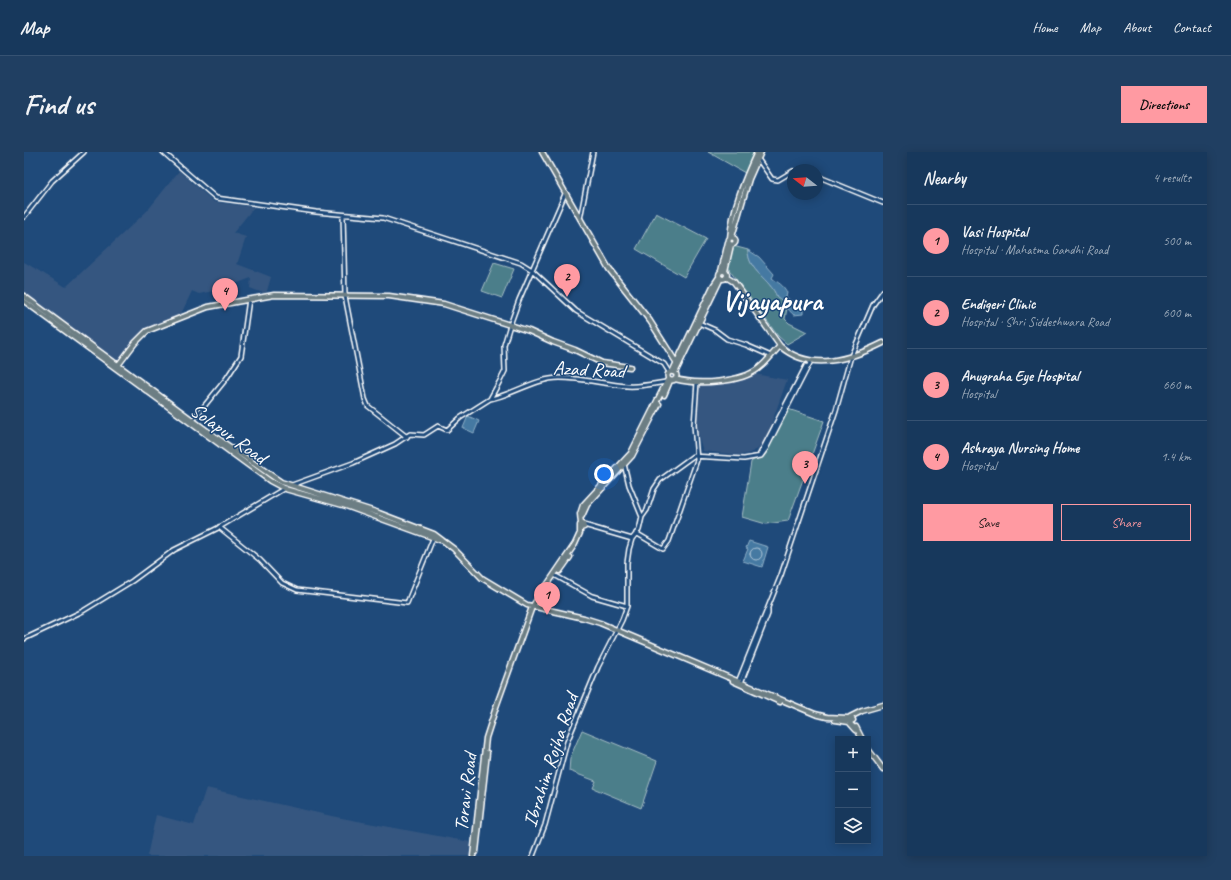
<!DOCTYPE html>
<html lang="en">
<head>
<meta charset="utf-8">
<style>
	body { margin:0; font-family:Caveat,sans-serif; background:#203f62; color:#f1f3f6 }
	.controls { position:absolute; right:12px; bottom:12px; display:grid; overflow:hidden; border-radius:0px; box-shadow:0 2px 10px #0003 }
	.controls button { width:36px; height:36px; display:grid; place-items:center; padding:0; border:0; border-bottom:1px solid #365272; background:#17385c; color:#f1f3f6; font:20px sans-serif }
	.compass { position:absolute; left:763px; top:12px; width:36px; height:36px; border-radius:50%; background:#17385c; box-shadow:0 2px 10px #0003; rotate:287deg }
	.you { position:absolute; left:580px; top:322px; width:14px; height:14px; margin:-10px; border:3px solid #fff; border-radius:50%; background:#1a73e8; box-shadow:0 0 0 6px #1a73e833 }
	.badge { display:grid; place-items:center; width:26px; height:26px; border-radius:50%; background:#ff9aa2; color:#111; font-size:13px; font-weight:700 }
	.pin { position:absolute; translate:-50% -33px; filter:drop-shadow(0 1px 2px #0008) }
	.pin::after { content:''; position:absolute; top:21px; width:14px; height:12px; background:inherit; clip-path:polygon(0 0,100% 0,50% 100%) }
	.list { margin:0; padding:0; list-style:none }
	h2 { display:flex; justify-content:space-between; align-items:center; height:52px; margin:0; padding:0 16px; font-size:17px }
	h2 small { font-size:13px; font-weight:400; color:#9eacbb }
	.list li { display:grid; grid-template-columns:26px 1fr auto; gap:12px; align-items:center; box-sizing:border-box; height:72px; padding:0 16px; border-top:1px solid #365272 }
	.list b { display:block; font-size:15px; white-space:nowrap }
	.list p { margin:0; font-size:13px; white-space:nowrap; color:#9eacbb }
	.list em { font-size:13px; font-style:normal; color:#9eacbb }
	.actions { display:flex; gap:8px; padding:12px 16px }
	.actions a { flex:1; padding:9px 0; border:1px solid #ff9aa2; border-radius:0px; text-align:center; font-size:14px; color:#ff9aa2 }
	.actions .main { background:#ff9aa2; color:#111 }
	.icon { flex:none; width:22px; height:22px; fill:none; stroke:currentColor; stroke-width:2; stroke-linecap:round; stroke-linejoin:round }
	.map { position:relative; flex:none; width:859px; height:704px; overflow:hidden; border-radius:0px }
	header { display:flex; align-items:center; gap:24px; box-sizing:border-box; height:56px; padding:0 20px; background:#17385c; border-bottom:1px solid #365272 }
	header strong { font-size:19px }
	nav { display:flex; gap:22px; margin-inline-start:auto; font-size:14px }
	.intro { display:flex; align-items:center; justify-content:space-between; box-sizing:border-box; height:96px; padding:0 24px }
	h1 { margin:0; font-size:28px }
	.button { padding:10px 18px; border-radius:0px; background:#ff9aa2; color:#111; font-size:14px; font-weight:700 }
	main { display:flex; gap:24px; padding:0 24px }
	aside { flex:1; background:#17385c; border-radius:0px; box-shadow:0 2px 10px #0003 }
	.map>svg:first-child { display:block }
	.built { fill:#365780 }
	.green { fill:#4c7e8a; stroke:#a6bec4 }
	.water { fill:#4479a2; stroke:#8fafc7 }
	.lines { fill:none; stroke-linecap:round; stroke-linejoin:round }
	.shore { stroke:#b4c9da; stroke-width:1 }
	.minor-casing { stroke:#fff; stroke-width:6 }
	.major-casing { stroke:#fff; stroke-width:7 }
	.minor { stroke:#1f4a7a; stroke-width:3 }
	.major { stroke:#6c7e84; stroke-width:4 }
	.labels { text-anchor:middle; stroke-width:3; stroke-linejoin:round; paint-order:stroke }
	.street-label { font-size:20px; fill:#fff; stroke:#1f4a7a }
	.town-label { font-size:28px; font-weight:bold; fill:#fff; stroke:#1f4a7a }
</style>
</head>
<body>
<header>
<strong>Map</strong>
<nav><a>Home</a><a>Map</a><a>About</a><a>Contact</a></nav>
</header>
<div class="intro"><h1>Find us</h1><a class="button">Directions</a></div>
<main>
<div class="map">
<svg width="859" height="704" viewBox="0 0 859 704">
	<rect width="100%" height="100%" fill="#1f4a7a"/>
	<filter id="ink" filterUnits="userSpaceOnUse"><feTurbulence type="fractalNoise" baseFrequency=".025" numOctaves="2"/><feDisplacementMap in="SourceGraphic" scale="8" xChannelSelector="R" yChannelSelector="G"/><feConvolveMatrix kernelMatrix="1 2 1 2 8 2 1 2 1" color-interpolation-filters="sRGB"/></filter>
	<g filter="url(#ink)">
		<!-- built -->
		<path class="built" d="M155,19L190,50L230,55L209,81L222,85L213,112L247,125L242,142L226,136L227,126L198,137L175,142L168,139L156,164L123,178L96,210L0,142V110L42,135L124,58Z
			M731,222L763,228L743,284L734,297L723,302L716,303L679,299L671,272L675,232L705,230Z
			M182,636L312,665L446,690L445,704H123L132,663L170,673Z"/>
		<!-- green -->
		<path class="green" d="M684,0H730L721,21Z
			M632,61L682,87L660,125L612,97Z
			M709,94L724,98C724,120 746,126 753,145L757,147L763,156L761,167L765,171L783,180L780,182L763,192L754,184L706,119L703,112Z
			M470,111L490,117L478,146L458,139Z
			M764,257L800,269L764,369L742,372L718,365L727,310L737,302Z
			M558,578L633,609L617,656L569,636L572,629L545,619L546,606Z"/>
		<!-- water -->
		<path class="water" d="M724,98L735,105L750,122L748,126C754,131 760,133 763,141L762,145L779,158V162L770,163C763,158 760,148 753,145C746,126 724,120 724,98Z
			M444,264L455,269L450,281L439,276Z
			M725,389L744,395L738,415L719,409L724,397L722,396Z"/>
		<g class="lines">
			<!-- shore -->
			<path class="shore" d="M726 402a6 6 0 1 1 12 0a6 6 0 1 1-12 0Z"/>
			<defs>
				<path id="minor" d="M139,0L192,46L292,60L359,66L497,111L508,118L552,159L640,212L645,220
					M734,7L748,27L754,28L769,19
					M793,24L859,51
					M319,63L321,144L341,247L344,254L383,285
					M0,65L28,29L60,0
					M556,67L569,0
					M675,171L691,178L703,187L722,193L747,204
					M466,247C489,243 511,226 536,226C558,226 580,232 603,234C616,235 629,232 642,230
					M169,268L202,227L217,204L225,147
					M735,304L782,214
					M268,333L329,311L371,292L386,282L400,283L414,274L423,278L436,266L466,247L477,227L481,219L480,193L486,173L495,148L541,42
					M618,365L623,358L630,337L636,328L669,304L720,307L737,304L742,297L787,209
					M560,373L608,387
					M195,375L236,408L258,431L273,438L383,451L410,384
					M612,381L639,397L645,389L673,308L670,273L673,230
					M532,424L568,444L603,454
					M0,487L59,459L108,429L150,398L194,376L261,336
					M714,530L757,423L812,258L827,204L849,153L859,139
					M717,531L744,462V458
					M509,704L521,673L543,590L574,515L598,468L603,454V411L605,397L608,387L615,378L618,365L605,333L600,312"/>
				<path id="major" d="M518,0L585,117L626,169L652,210
					M708,85L725,27L737,0
					M704.5 89a3.5 3.5 0 1 1 7 0a3.5 3.5 0 1 1-7 0Z
					M706,86C708,57 721,26 733,0
					M695 123a4 4 0 1 1 8 0a4 4 0 1 1-8 0Z
					M697,119L704,90
					M701,119L707,93
					M702,125L710,130L756,194
					M0,144L193,286L257,330L355,361L410,382L430,397L458,426L503,453L560,466L576,471L791,562L803,565L824,566
					M0,149L246,329L261,337L322,354L416,388
					M92,216L111,191L123,179L184,155L250,143L365,144L420,152L505,179L529,190L551,198L578,211L606,215
					M643.5 224a4.5 4.5 0 1 1 9 0a4.5 4.5 0 1 1-9 0Z
					M648,220L689,134L695,125
					M651,221L697,126
					M651,227C673,233 717,231 735,216C743,210 749,201 756,194C787,221 827,207 859,191
					M640,243L646,229
					M558,364L563,353L608,304L635,252
					M557,372L556,362L559,353L607,301L644,227
					M536,419L546,405
					M709,529L756,550
					M826,565L838,559L859,553
					M811,568L825,570
					M826,570L829,568L826,565L824,569L832,578
					M832,575L838,587
					M844,597L859,617
					M452,700L463,601
					M449,704L462,586L472,555L508,455L551,392L556,381V373L559,372L560,375L557,376"/>
			</defs>
			<!-- minor casing -->
			<use href="#minor" class="minor-casing"/>
			<!-- major casing -->
			<use href="#major" class="major-casing"/>
			<!-- minor -->
			<use href="#minor" class="minor"/>
			<!-- major -->
			<use href="#major" class="major"/>
		</g>
	</g>
	<g class="labels">
		<!-- street labels -->
		<g class="street-label">
			<text transform="translate(565 217) rotate(3)" y="7">Azad Road</text>
			<text transform="translate(205 281) rotate(36)" y="7">Solapur Road</text>
			<text transform="translate(526 608) rotate(-72)" y="7">Ibrahim Rojha Road</text>
			<text transform="translate(441 640) rotate(-83)" y="7">Toravi Road</text>
		</g>
		<!-- town labels -->
		<g class="town-label">
			<text x="748" y="158">Vijayapura</text>
		</g>
	</g>
</svg>
<div class="controls">
<button>+</button>
<button>−</button>
<button><svg class="icon" aria-label="layers" viewBox="0 0 24 24"><path d="M12 4l9 5-9 5-9-5zM3 14l9 5 9-5"/></svg></button>
</div>
<svg class="compass" viewBox="-18 -18 36 36"><path d="M0-13l5 13h-10z" fill="#e53935"/><path d="M0 13l5-13h-10z" fill="#9eacbb"/></svg>
<div class="you"></div>
<div class="pin badge" style="left:523px;top:463px">1</div>
<div class="pin badge" style="left:543px;top:145px">2</div>
<div class="pin badge" style="left:781px;top:332px">3</div>
<div class="pin badge" style="left:201px;top:159px">4</div>
</div>
<aside>
<h2>Nearby<small>4 results</small></h2>
<ul class="list">
<li><span class="badge">1</span><div><b>Vasi Hospital</b><p>Hospital · Mahatma Gandhi Road</p></div><em>500 m</em></li>
<li><span class="badge">2</span><div><b>Endigeri Clinic</b><p>Hospital · Shri Siddeshwara Road</p></div><em>600 m</em></li>
<li><span class="badge">3</span><div><b>Anugraha Eye Hospital</b><p>Hospital</p></div><em>660 m</em></li>
<li><span class="badge">4</span><div><b>Ashraya Nursing Home</b><p>Hospital</p></div><em>1.4 km</em></li>
</ul>
<div class="actions"><a class="main">Save</a><a>Share</a></div>
</aside>
</main>
</body>
</html>
